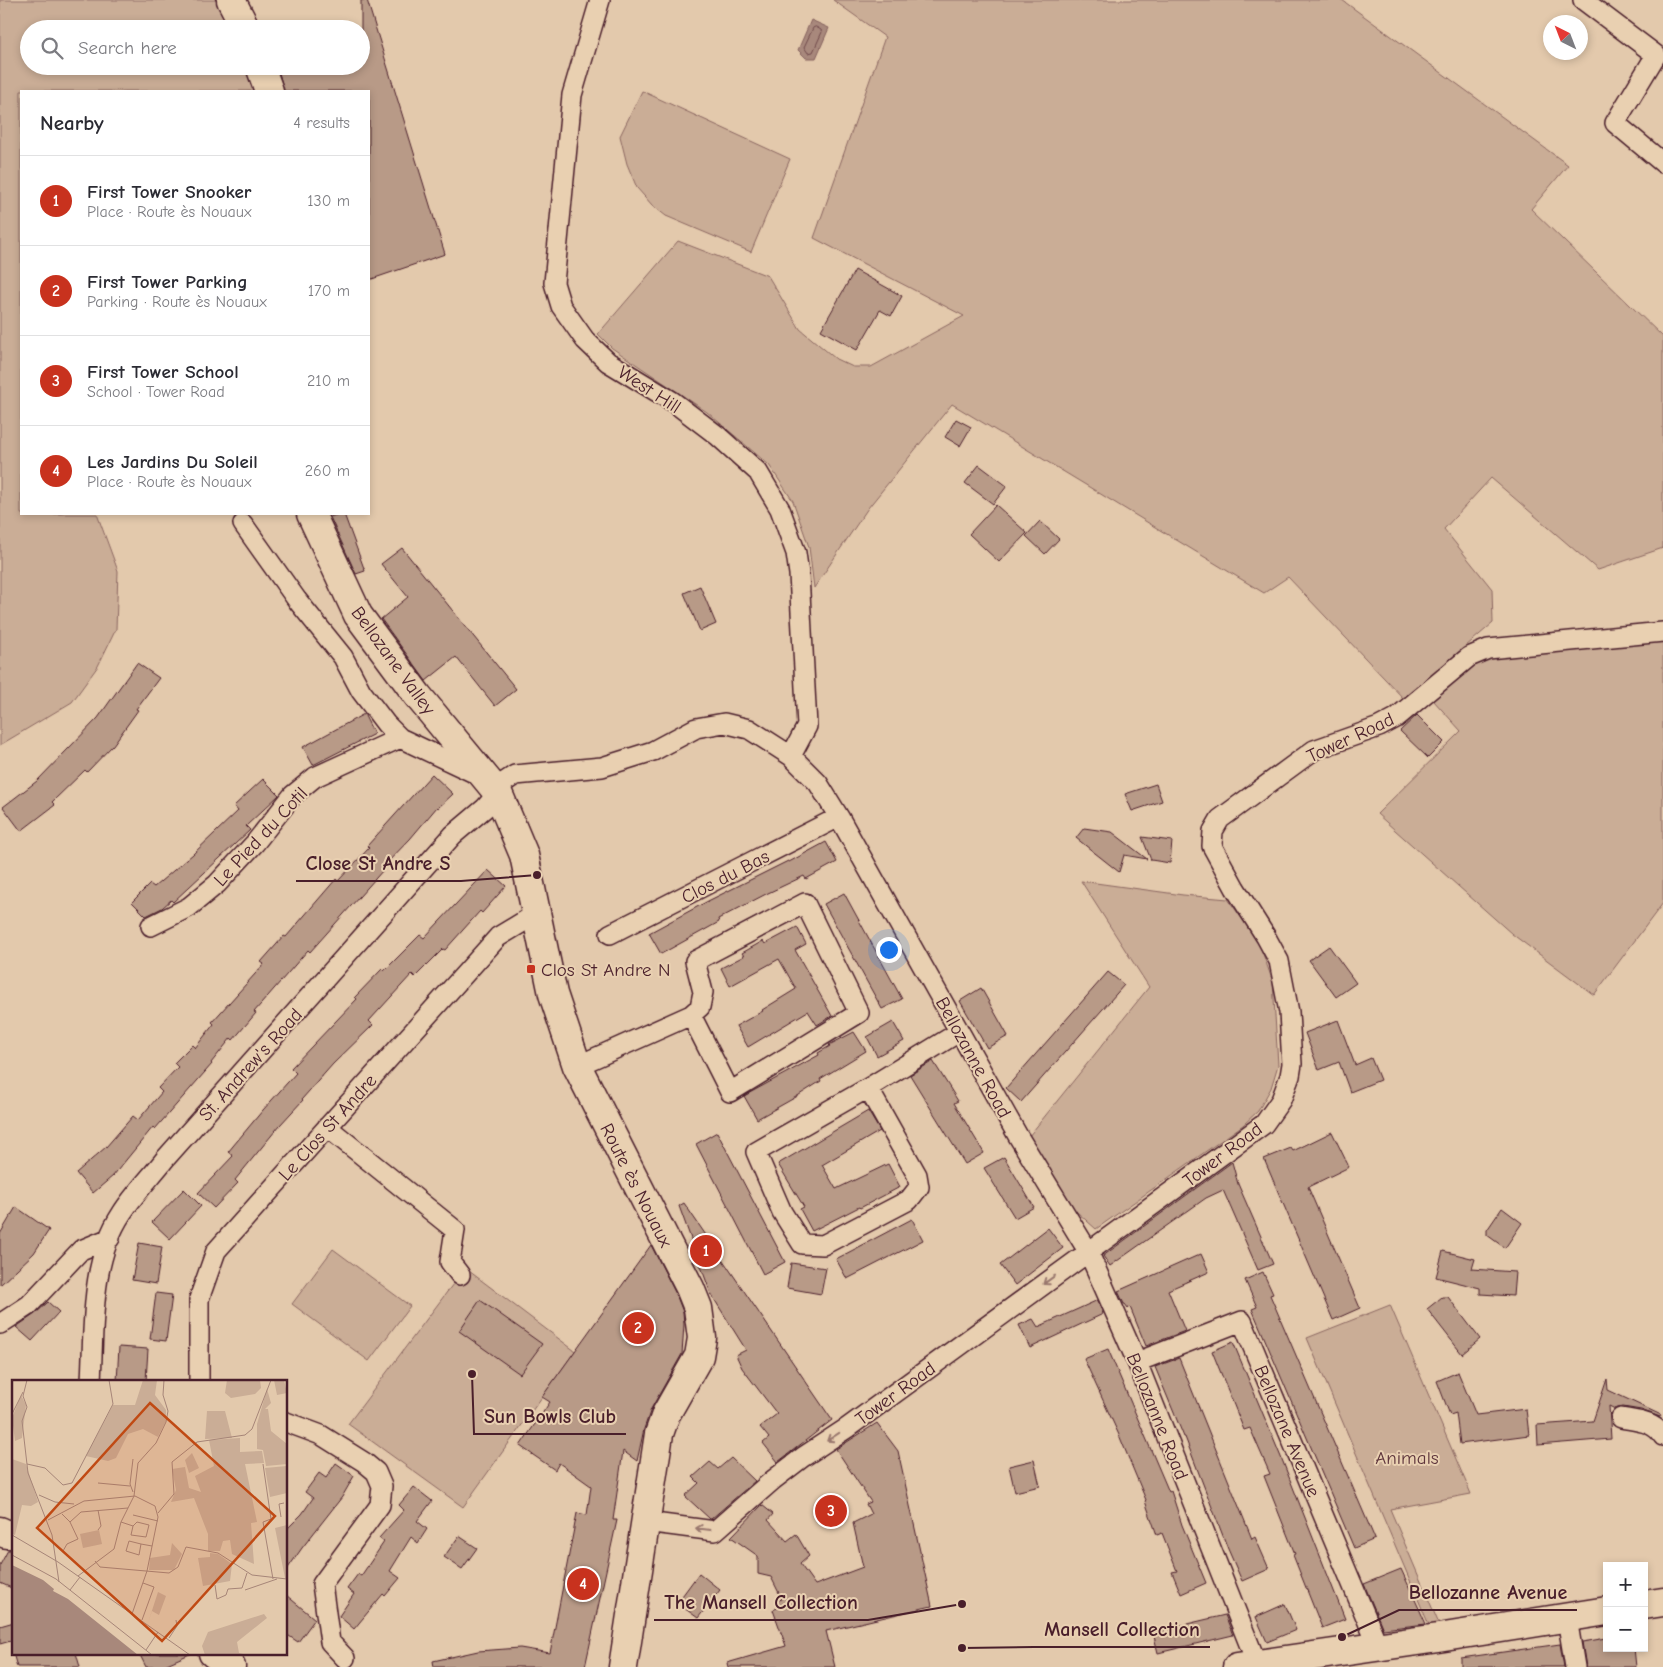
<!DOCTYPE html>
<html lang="en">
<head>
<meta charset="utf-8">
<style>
	body { margin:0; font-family:"Comic Neue",sans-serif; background:#f7f7f7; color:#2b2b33 }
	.controls { position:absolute; right:15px; bottom:15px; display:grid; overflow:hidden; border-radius:0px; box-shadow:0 2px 8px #0003 }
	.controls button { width:45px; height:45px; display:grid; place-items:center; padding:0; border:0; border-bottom:1px solid #e1e1e2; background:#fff; color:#2b2b33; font:25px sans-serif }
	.compass { position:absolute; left:1543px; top:15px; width:45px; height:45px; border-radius:50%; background:#fff; box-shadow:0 2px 8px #0003; rotate:318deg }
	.you { position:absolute; left:888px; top:949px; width:18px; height:18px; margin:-12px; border:4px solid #fff; border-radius:50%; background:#1a73e8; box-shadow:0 0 0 8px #1a73e833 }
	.badge { display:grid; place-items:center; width:32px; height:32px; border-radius:50%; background:#c8321e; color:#fff; font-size:16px; font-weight:700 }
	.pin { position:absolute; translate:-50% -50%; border:2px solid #fff; box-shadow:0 1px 5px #0006 }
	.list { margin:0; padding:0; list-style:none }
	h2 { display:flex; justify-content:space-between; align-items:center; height:65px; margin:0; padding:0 20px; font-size:21px }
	h2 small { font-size:16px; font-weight:400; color:#7c7c81 }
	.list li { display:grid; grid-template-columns:32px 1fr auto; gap:15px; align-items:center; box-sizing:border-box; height:90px; padding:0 20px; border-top:1px solid #e1e1e2 }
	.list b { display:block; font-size:19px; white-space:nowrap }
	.list p { margin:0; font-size:16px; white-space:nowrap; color:#7c7c81 }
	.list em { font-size:16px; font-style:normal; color:#7c7c81 }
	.icon { flex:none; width:28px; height:28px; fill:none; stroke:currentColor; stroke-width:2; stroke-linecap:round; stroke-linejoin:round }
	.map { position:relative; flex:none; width:1663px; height:1667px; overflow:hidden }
	.search { position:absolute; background:#fff; box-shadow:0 2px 8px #0003; left:20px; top:20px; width:350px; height:55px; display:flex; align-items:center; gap:12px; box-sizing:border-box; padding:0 18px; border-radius:28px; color:#7c7c81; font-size:19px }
	.panel { position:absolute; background:#fff; box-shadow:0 2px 8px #0003; left:20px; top:90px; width:350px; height:425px; border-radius:0px }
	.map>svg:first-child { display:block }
	.green { fill:#caad96; stroke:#8a6660 }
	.water { fill:#a8887b; stroke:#825e5b }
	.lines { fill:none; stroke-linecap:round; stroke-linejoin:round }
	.shore { stroke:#70494b; stroke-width:1 }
	.building { fill:#b89a87; stroke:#4a1f2b }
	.street-casing { stroke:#4a1f2b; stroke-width:22 }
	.secondary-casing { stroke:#4a1f2b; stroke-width:31 }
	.primary-casing { stroke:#4a1f2b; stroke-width:31 }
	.street { stroke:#e9d0b1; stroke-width:19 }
	.secondary { stroke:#e9d0b1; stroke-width:28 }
	.primary { stroke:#e9d0b1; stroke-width:28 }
	.oneway { stroke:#9a786e }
	.poi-dot { fill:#c8321e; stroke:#e9d0b1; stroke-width:2 }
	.labels { text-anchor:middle; stroke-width:4; stroke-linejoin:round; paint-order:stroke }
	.street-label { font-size:19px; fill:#4a1f2b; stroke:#e9d0b1 }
	.poi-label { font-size:19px; fill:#4a1f2b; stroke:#e9d0b1; text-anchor:start }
	.park-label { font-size:19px; fill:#5d343b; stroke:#e9d0b1 }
	.inset-road { fill:none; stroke:#a68578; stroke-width:1 }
	.view { fill:#c04a14; fill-opacity:0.15; stroke:#c04a14; stroke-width:2.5 }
	.inset-edge { fill:none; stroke:#4a1f2b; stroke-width:2.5 }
	.leader { fill:none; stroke:#4a1f2b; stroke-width:2 }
	.callout-dot { fill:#4a1f2b; stroke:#e9d0b1; stroke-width:2 }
	.callout-label { font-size:20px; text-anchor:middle; font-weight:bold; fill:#4a1f2b; stroke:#e9d0b1; stroke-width:4; stroke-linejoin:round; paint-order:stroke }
</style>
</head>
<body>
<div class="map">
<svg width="1663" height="1667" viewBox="0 0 1663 1667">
	<rect width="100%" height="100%" fill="#e3c9ac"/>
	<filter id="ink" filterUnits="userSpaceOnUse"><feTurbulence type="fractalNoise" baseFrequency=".02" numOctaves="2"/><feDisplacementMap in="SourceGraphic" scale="10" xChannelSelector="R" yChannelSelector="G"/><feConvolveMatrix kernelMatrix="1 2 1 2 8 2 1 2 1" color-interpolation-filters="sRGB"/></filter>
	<g filter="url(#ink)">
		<!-- green -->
		<path class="green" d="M0,0H218L235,29H29V66H251L261,91H21V514H97L118,571L116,629L98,666L72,702L0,745Z
			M833,0H1342L1568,165L1531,209L1663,337V548L1598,570L1491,478L1444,529L1492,589L1493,623L1404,699L1288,577L1264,593L952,404L868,508L814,588L809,547L793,501L769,465L707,412L612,348L598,334L678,241L768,276L800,329L836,359L853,367H871L964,316L814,238L885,37Z
			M642,91L790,159L751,252L666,216L652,205L637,188L627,164L620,136Z
			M1663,640V903L1594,995L1512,934L1377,814L1461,731L1433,700L1466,670L1495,656Z
			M1081,881L1183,895L1228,899L1259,943L1273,982L1278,1065L1271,1088L1258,1111L1243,1125L1096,1229L1068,1204L1029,1136L1149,987Z
			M333,1249L410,1306L369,1361L292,1304Z
			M465,1268L575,1351L463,1507L348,1424Z
			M1390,1305L1471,1494L1390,1509L1439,1624L1429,1625L1307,1338Z"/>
		<!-- water -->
		<path class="water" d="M811,20L829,28L816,58H806L798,50Z"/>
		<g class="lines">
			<!-- shore -->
			<path class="shore" d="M816,27L821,30L822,32L813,52L808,53L804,47L813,28Z"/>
		</g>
		<!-- building -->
		<path class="building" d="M361,0H367L445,254L369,280V91H284L277,66H361Z
			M855,270L902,296L891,316L880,310L857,350L821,330Z
			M956,419L971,427L960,446L945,437Z
			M979,465L1007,486L993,504L965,483Z
			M996,505L1027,533L999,562L969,534Z
			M339,514H344L365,571L356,574L330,517Z
			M1040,521L1059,539L1045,554L1026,536Z
			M402,548L516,689L495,706L456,657L426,681L381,619L408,597L381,564Z
			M700,586L716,624L700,631L684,593Z
			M137,663L159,678L136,709L138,710L113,745L87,772L85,770L52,802L55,805L21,831L3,807L37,781L98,718Z
			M364,714L374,734L313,765L303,747Z
			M1417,715L1444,742L1428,758L1400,731Z
			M432,774L453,794L438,808L437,807L410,839L382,868L384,869L310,952L308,950L254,1012L256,1013L233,1040L231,1038L211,1063L212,1064L155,1129L153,1127L113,1176L93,1193L76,1173L106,1147L133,1116L138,1120L162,1092L158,1088L178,1067L174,1063L192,1045L195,1048L214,1024L212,1022L264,964L261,962L284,936L286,937L336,879L338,881L369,848L367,846Z
			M263,779L279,795L246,826L250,830L173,902L171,900L162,908L146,916L132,902L150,884L154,887L193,854L238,811L234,806Z
			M1156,784L1162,801L1132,811L1125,794Z
			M1084,828L1112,832L1147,859L1124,855L1119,872L1076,838Z
			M1142,837L1172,841L1170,863L1151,860Z
			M826,842L837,862L806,879L804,876L766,894L718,919L719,922L661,954L649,933L708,901L788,861L789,862Z
			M488,870L506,886L482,913L480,911L445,950L443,949L415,977L412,974L369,1021L373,1025L333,1064L302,1099L303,1100L280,1125L235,1180L238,1183L214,1208L198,1193L233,1156L228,1152L263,1110L296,1073L291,1068L357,999L355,997L382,969L384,971L420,935L424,938Z
			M844,893L902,999L882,1009L824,904Z
			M797,927L806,944L795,950L832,1016L817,1025L808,1011L748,1047L736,1026L763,1011L762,1010L796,989L779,959L730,986L721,968L744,956L742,953L763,941L765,944Z
			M1329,946L1356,983L1336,997L1309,960Z
			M1108,972L1124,985L1021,1102L1006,1088Z
			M981,988L1008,1036L987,1048L960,1001Z
			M1338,1020L1355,1065L1371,1058L1380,1080L1350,1092L1339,1062L1319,1070L1305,1033Z
			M893,1022L904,1041L877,1056L867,1037Z
			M854,1032L866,1051L820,1079L821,1081L796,1097L757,1119L744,1096L819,1055L818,1053L830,1046L829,1045Z
			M933,1061L958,1101L954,1103L984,1153L965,1164L910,1075Z
			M868,1111L880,1131L822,1165L836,1189L888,1164L900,1187L860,1208L859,1207L812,1231L800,1209L804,1207L778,1164Z
			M717,1132L785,1262L763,1274L696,1144Z
			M1332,1132L1349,1167L1308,1187L1360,1308L1333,1320L1264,1159L1291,1148L1293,1151Z
			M1004,1157L1034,1207L1015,1218L984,1168Z
			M1232,1162L1238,1184L1273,1264L1258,1270L1223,1190L1206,1198L1110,1266L1103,1256Z
			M184,1189L201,1206L170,1239L152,1222Z
			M684,1203L832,1420L778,1462L763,1443L769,1438L760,1427L777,1414L742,1368L736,1355L746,1350L711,1294L679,1206Z
			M16,1207L49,1230L34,1253L0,1285V1234Z
			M1502,1208L1522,1223L1505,1248L1487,1235V1230Z
			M912,1219L923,1240L847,1279L836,1259Z
			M1048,1228L1063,1248L1015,1285L1000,1265Z
			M139,1243L162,1247L156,1284L132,1280Z
			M651,1245L676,1294L683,1312L684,1324L682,1354L651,1409L644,1429L637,1461L623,1451L613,1520H617L585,1667H434L433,1661L478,1651L520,1648L550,1653L577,1513L587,1515L591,1486L559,1463L555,1470L520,1446L550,1402L542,1397Z
			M1443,1251L1475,1259L1472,1269L1515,1272L1513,1296L1480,1294V1288L1436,1277Z
			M1201,1254L1209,1272L1168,1290L1185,1331L1146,1346L1130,1307L1128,1308L1125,1304H1124L1118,1291Z
			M791,1263L826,1268L821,1294L787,1288Z
			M1263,1272L1273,1294L1270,1295L1375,1539L1354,1548L1252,1309L1257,1307L1245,1280Z
			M156,1293L172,1295L166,1341L150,1339Z
			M1442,1297H1448L1480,1339L1462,1354L1427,1309Z
			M480,1300L542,1344L520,1374L459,1331Z
			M1098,1300L1103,1314L1030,1348L1019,1325L1033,1319L1038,1327Z
			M48,1302L59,1312L32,1341L16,1327L35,1314Z
			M1233,1342L1283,1462L1345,1619L1322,1628L1293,1555L1295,1554L1264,1476L1270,1474L1250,1428L1244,1430L1212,1351Z
			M119,1347L148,1349L146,1381H117Z
			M1108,1349L1169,1492L1171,1491L1182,1525L1206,1583L1181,1594L1172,1572L1177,1571L1162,1533L1157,1535L1145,1501L1146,1500L1119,1435L1084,1359Z
			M1179,1358L1252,1539L1255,1537L1269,1569L1242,1581L1228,1549L1185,1437H1184L1155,1367Z
			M1458,1372L1476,1415L1526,1409L1529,1435L1460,1444L1456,1413L1450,1415L1437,1381Z
			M1607,1379L1608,1390L1661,1415L1660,1417L1641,1410L1623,1407L1615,1409L1609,1406L1611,1439L1538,1445L1537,1425L1593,1421Z
			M877,1423L898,1451L932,1606L826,1631L835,1667H728L727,1663L786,1646L773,1610L779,1607L776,1601L782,1599L771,1577L758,1574V1556L731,1537L762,1505L773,1514L768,1520L787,1541L796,1534L809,1556L800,1564L815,1585L863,1567L853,1523L871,1514L866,1504L871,1502L836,1449Z
			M731,1458L755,1481L711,1519H710L685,1496L699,1483L693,1477L710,1462L718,1469Z
			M1034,1460L1040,1486L1015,1492L1009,1466Z
			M336,1463L354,1476L342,1497L302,1548L286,1571V1530L302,1514L313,1498L305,1492L319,1473L326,1478Z
			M414,1487L432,1501L417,1521L427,1529L418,1543L411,1537L390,1571L400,1578L385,1596L383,1594L354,1629L339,1616L354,1594L347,1589L358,1574L361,1576L384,1542L379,1538L404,1510L399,1505Z
			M459,1536L477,1548L462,1569L444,1557Z
			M8,1550H14V1589L0,1583V1565Z
			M1401,1569L1426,1624L1383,1629L1364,1584Z
			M699,1573L720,1590L698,1618L677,1603Z
			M286,1595L315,1619L298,1642L286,1634Z
			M1285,1604L1296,1630L1267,1642L1256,1617Z
			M1225,1615L1233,1635L1158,1653L1153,1632Z
			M14,1622V1640L0,1644V1626Z
			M1607,1638V1648H1634L1636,1667H1586L1582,1642Z
			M1560,1644L1564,1667H1461V1658Z
			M13,1653H76L80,1667H17Z
			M139,1653H192L160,1667H146Z"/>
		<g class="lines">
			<defs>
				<path id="street" d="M600,0L572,95L554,283L561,306L585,340L608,362L672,401L718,436L758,472L780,509L796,553L799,574L807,726L791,756
					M1583,0L1656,55L1615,123L1663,163
					M243,524L297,600L343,657L361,691L386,724L400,738L472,772L480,770
					M151,926L189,907L217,884L255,843L293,795L315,777L400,738
					M610,934L839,817
					M577,1066L691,1015L700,1007L703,992L695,961L805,903L859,1013L730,1092L691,1015
					M868,1088L756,1152L782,1212L802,1244L823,1245L909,1200L919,1187L917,1175L868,1088L959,1032
					M327,1127L455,1230L450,1262L460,1275
					M0,1324L29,1305L81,1250L110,1238
					M1137,1362L1242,1321L1378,1646
					M91,1381C94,1326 90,1261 122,1213C134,1194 151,1177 165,1159L453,835L485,808L498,793L503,783L515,775L602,767L653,751L696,728L724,723L749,729L791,756L818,783L839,817L1018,1136L1088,1251L1137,1362L1257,1664
					M199,1381V1299L216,1251L498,937L536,914
					M1621,1418C1636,1421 1654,1421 1663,1436
					M286,1422L321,1435L364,1462L376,1472L382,1486L380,1505L322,1584L330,1642L345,1658
					M646,1522L715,1531L773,1480L803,1457L847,1428L1264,1124L1281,1100L1290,1076L1292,1064L1289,1012L1279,961L1266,937L1235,888L1212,846L1213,831L1220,819L1314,750L1379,727L1396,718L1469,657L1488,649L1663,632
					M1567,1618L1575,1667"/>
				<path id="secondary" d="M231,0L246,29
					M260,66L269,91
					M311,514L358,615L418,696L498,793L524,855L553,994L577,1066L690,1288L698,1308L702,1338L699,1356L666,1414L659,1434L623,1667
					M0,1531L6,1534H14
					M213,1653L231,1667"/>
				<path id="primary" d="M1644,1605L1663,1602
					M1237,1667L1438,1638L1607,1611"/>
			</defs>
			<!-- street casing -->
			<use href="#street" class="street-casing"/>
			<!-- secondary casing -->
			<use href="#secondary" class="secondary-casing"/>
			<!-- primary casing -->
			<use href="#primary" class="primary-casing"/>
			<!-- street -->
			<use href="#street" class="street"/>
			<!-- secondary -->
			<use href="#secondary" class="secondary"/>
			<!-- primary -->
			<use href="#primary" class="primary"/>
		</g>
		<!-- one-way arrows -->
		<defs><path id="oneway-shaft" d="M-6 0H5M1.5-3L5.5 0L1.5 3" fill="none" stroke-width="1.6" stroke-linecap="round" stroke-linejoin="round" transform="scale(1.25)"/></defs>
		<g class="oneway">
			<use href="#oneway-shaft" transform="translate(1049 1280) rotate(144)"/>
			<use href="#oneway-shaft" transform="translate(833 1437) rotate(147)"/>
			<use href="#oneway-shaft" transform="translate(703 1529) rotate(-173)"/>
		</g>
	</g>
	<!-- markers -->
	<rect class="poi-dot" x="526" y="964" width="10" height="10" rx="2.5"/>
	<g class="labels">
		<!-- street labels -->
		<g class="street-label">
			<text transform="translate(650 389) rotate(33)" y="7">West Hill</text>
			<text transform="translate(394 660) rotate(54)" y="7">Bellozane Valley</text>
			<text transform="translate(1350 737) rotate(-25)" y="7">Tower Road</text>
			<text transform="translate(260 836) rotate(-47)" y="7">Le Pied du Cotil</text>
			<text transform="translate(725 876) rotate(-27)" y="7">Clos du Bas</text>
			<text transform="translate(974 1057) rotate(61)" y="7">Bellozanne Road</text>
			<text transform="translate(250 1064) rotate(-48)" y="7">St. Andrew's Road</text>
			<text transform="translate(327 1127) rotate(-48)" y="7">Le Clos St Andre</text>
			<text transform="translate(1222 1154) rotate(-37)" y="7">Tower Road</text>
			<text transform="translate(637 1185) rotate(63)" y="7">Route ès Nouaux</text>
			<text transform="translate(895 1393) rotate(-36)" y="7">Tower Road</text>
			<text transform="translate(1158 1416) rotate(68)" y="7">Bellozanne Road</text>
			<text transform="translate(1288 1431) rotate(67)" y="7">Bellozane Avenue</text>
		</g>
		<!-- poi labels -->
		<g class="poi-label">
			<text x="541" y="976">Clos St Andre N</text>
		</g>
		<!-- park labels -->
		<g class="park-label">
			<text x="1407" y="1464">Animals</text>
		</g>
	</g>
	<!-- overview -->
	<g transform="translate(12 1380)">
		<rect width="275" height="275" fill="#e3c9ac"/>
		<path d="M131,0H145L143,15L154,30V41L146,57L131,49L116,54L104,78L96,81L74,76L101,25H123ZM215,0H248L249,8L243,14L219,18L213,13ZM262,0H272L275,13L265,15ZM255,9L259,23L253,29H256L259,51L275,64V84L254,86L251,70L245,69V44ZM9,15L14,25L10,58L3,61L0,38ZM195,31H213L220,58L193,59ZM228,58V72L250,71L252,83L233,84L245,142L239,143L242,184L220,174L218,160L211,161L208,171H196V154L182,118L159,122L164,110L160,89L173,87L177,108L189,112L183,96L202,86L197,60ZM180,73L187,88L177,93L173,80ZM0,79L14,84L26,122L19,126L10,125L3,155L0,154ZM275,86V113L258,117L253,88ZM275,145V198H273L263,148ZM87,150L90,164L71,168L68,154ZM160,163L170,174L162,190H137L138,178L158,175ZM198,173L206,174L220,184L218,201L191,206L186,178L198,177ZM146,212L154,216L147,235L140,231L136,243ZM252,234L255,238L225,262L227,273L235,275H193L190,266L196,252Z" fill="#caad96"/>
		<path d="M0,185L31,200L42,209L41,211L56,219L126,275H0Z" fill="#a8887b"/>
		<path class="inset-road" d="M15,0L11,16L15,27L10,41L16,93L40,155L47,202M0,34L11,12M121,79L118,104L121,112M15,84L33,88L51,105L60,103L101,24L97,0M251,84L259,139L251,142L261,199M86,103L118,106M27,115L43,122L62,124M146,133L162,114L160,82L185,62L233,55L240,49L259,0M50,134L58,142L69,132L116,128M121,135L146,141M269,137L267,124L272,123M36,140L72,121L123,116L143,126L146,137L135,191L120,234M109,142L121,146L125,142L137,145L134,157L119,155L121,146M86,150L89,146L86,130M0,155L46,182L178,275M129,164L117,161L114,171L127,175L129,164L140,166M51,171L55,164L66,159L58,142M0,175L44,199L140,275M83,181L88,187L157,193L166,187L174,167L206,173L240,195L275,199M66,196L102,169L109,142L122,116L126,83L144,63L154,42L156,31L151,15L152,0M203,205L205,219L214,215L216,209L230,208L235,193M58,210L68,197M233,210L265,199M130,240L142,207L131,203M157,258L165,246L164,240M134,270L146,252"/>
		<path class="view" d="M138,23L263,136L150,261L25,148Z"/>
		<rect width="275" height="275" class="inset-edge"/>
	</g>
	<!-- callouts -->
	<path class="leader" d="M537 875L461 881H296M472 1374L474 1434H626M1342 1637L1399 1610H1577M962 1604L868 1620H654M962 1648L1034 1647H1210"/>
	<g class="callout-dot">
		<circle cx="537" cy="875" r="5"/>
		<circle cx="472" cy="1374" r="5"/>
		<circle cx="1342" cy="1637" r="5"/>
		<circle cx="962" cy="1604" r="5"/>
		<circle cx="962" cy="1648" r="5"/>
	</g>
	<g class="callout-label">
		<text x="378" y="870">Close St Andre S</text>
		<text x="550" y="1423">Sun Bowls Club</text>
		<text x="1488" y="1599">Bellozanne Avenue</text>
		<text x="761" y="1609">The Mansell Collection</text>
		<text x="1122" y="1636">Mansell Collection</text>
	</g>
</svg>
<div class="controls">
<button>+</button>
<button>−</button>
</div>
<svg class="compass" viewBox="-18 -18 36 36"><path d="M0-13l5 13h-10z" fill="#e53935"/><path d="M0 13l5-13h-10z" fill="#7c7c81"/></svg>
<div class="you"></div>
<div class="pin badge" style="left:706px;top:1251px">1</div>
<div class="pin badge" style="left:638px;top:1328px">2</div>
<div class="pin badge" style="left:831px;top:1511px">3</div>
<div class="pin badge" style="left:583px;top:1584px">4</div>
<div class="search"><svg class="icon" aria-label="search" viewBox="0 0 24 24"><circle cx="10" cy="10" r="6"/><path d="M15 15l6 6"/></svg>Search here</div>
<section class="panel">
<h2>Nearby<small>4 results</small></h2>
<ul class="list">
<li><span class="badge">1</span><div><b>First Tower Snooker</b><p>Place · Route ès Nouaux</p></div><em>130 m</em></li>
<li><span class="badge">2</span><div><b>First Tower Parking</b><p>Parking · Route ès Nouaux</p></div><em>170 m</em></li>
<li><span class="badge">3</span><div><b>First Tower School</b><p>School · Tower Road</p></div><em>210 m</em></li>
<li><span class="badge">4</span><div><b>Les Jardins Du Soleil</b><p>Place · Route ès Nouaux</p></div><em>260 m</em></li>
</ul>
</section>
</div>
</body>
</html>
